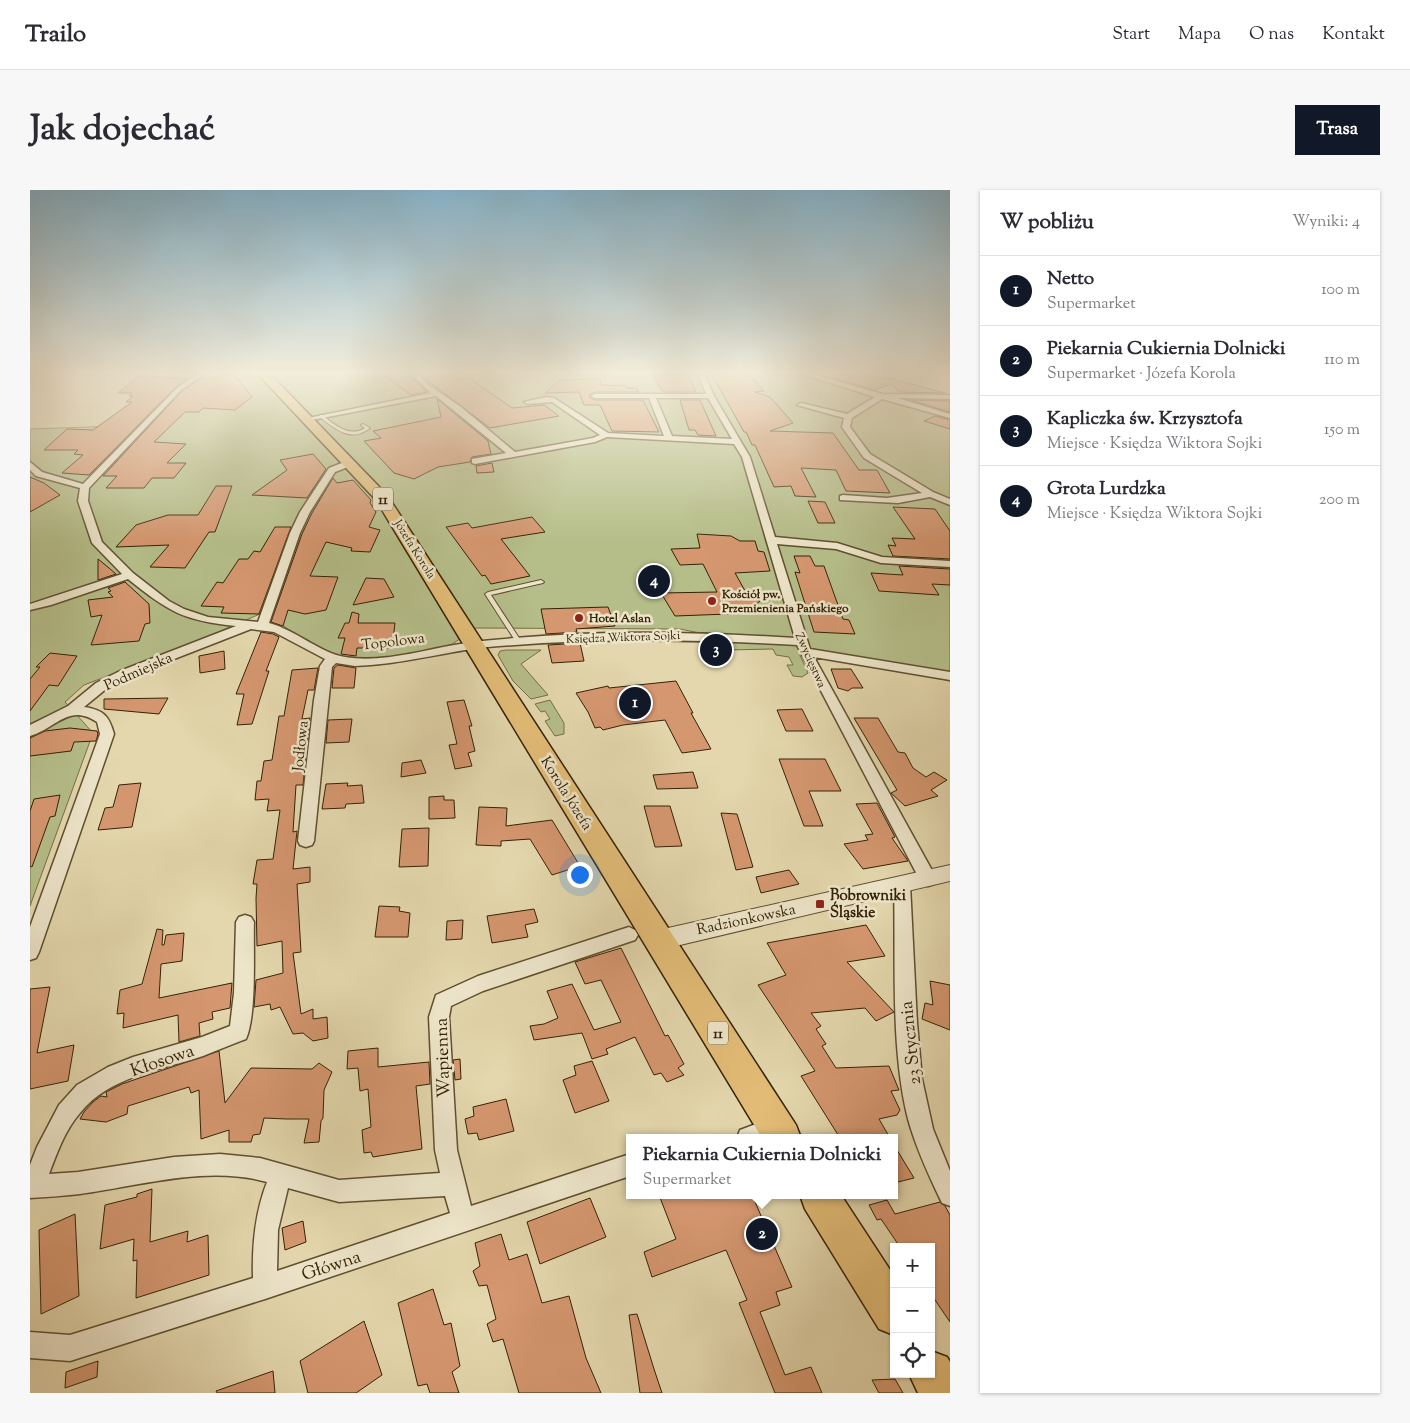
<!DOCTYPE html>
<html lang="pl">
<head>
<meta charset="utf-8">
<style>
	body { margin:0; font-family:"Sorts Mill Goudy",serif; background:#f7f7f7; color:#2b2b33 }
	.controls { position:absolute; right:15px; bottom:15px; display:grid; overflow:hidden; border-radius:0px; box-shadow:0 1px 4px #0004 }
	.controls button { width:45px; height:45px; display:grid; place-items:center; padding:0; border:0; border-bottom:1px solid #e1e1e2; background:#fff; color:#2b2b33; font:25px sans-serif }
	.you { position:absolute; left:549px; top:684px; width:18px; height:18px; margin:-12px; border:4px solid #fff; border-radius:50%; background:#1a73e8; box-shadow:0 0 0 8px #1a73e833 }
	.badge { display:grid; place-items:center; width:32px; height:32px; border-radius:50%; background:#111827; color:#fff; font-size:16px; font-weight:700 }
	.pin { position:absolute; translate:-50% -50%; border:2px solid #fff; box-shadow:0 1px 5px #0006 }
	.popup { position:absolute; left:596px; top:944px; width:272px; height:65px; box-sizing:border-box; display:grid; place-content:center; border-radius:0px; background:#fff; filter:drop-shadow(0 1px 4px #0005); font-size:16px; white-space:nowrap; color:#7c7c81 }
	.popup b { font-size:19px; color:#2b2b33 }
	.popup::after { content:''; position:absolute; left:50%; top:100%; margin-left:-10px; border:10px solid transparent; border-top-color:#fff }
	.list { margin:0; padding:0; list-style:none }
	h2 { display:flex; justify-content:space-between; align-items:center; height:65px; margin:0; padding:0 20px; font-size:21px }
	h2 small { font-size:16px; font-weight:400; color:#7c7c81 }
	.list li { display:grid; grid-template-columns:32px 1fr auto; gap:15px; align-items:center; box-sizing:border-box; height:70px; padding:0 20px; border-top:1px solid #e1e1e2 }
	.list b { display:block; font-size:19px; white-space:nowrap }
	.list p { margin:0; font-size:16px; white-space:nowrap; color:#7c7c81 }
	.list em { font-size:16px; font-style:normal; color:#7c7c81 }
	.icon { flex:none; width:28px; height:28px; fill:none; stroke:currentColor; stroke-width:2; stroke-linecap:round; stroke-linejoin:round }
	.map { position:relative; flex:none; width:920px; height:1203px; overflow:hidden; border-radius:0px }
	header { display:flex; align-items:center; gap:30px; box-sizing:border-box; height:70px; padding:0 25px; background:#fff; border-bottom:1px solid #e1e1e2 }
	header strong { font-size:24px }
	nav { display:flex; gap:28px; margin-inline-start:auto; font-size:18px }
	.intro { display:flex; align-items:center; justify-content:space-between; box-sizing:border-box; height:120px; padding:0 30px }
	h1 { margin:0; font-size:35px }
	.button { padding:12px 22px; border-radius:0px; background:#111827; color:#fff; font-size:18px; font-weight:700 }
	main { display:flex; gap:30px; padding:0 30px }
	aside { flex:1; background:#fff; border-radius:0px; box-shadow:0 1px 4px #0004 }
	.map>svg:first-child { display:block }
	.green { fill:#b5be89; stroke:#747047 }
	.building { fill:#d59770; stroke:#342205 }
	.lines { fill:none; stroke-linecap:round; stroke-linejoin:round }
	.service-casing { stroke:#604f2f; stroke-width:2 }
	.minor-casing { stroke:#604f2f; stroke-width:3 }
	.tertiary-casing { stroke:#604f2f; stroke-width:2 }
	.trunk-casing { stroke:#342205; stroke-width:3 }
	.service { fill:#ede5ca; fill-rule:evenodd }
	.minor { fill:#ede5ca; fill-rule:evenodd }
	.tertiary { fill:#ede5ca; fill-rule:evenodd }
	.trunk { fill:#e2bc76; fill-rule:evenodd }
	.poi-dot { fill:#8f2418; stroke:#ede5ca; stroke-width:2 }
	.labels { text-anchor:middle; stroke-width:5; stroke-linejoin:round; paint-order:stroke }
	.far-street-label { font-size:12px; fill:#342205; stroke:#ede5ca }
	.far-poi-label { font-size:12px; font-weight:bold; fill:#342205; stroke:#ede5ca; text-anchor:start }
	.shield { fill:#ede5ca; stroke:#6c5c40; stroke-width:1 }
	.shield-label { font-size:14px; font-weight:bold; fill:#342205 }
	.street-label { font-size:15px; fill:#342205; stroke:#ede5ca }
	.poi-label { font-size:15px; font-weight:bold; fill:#342205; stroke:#ede5ca; text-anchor:start }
	.near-street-label { font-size:18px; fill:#342205; stroke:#ede5ca }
</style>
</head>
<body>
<header>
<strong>Trailo</strong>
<nav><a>Start</a><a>Mapa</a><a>O nas</a><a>Kontakt</a></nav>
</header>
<div class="intro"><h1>Jak dojechać</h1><a class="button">Trasa</a></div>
<main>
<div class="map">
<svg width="920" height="1203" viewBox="0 0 920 1203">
	<rect width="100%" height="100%" fill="#e4d7ad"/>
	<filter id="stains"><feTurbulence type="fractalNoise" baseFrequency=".004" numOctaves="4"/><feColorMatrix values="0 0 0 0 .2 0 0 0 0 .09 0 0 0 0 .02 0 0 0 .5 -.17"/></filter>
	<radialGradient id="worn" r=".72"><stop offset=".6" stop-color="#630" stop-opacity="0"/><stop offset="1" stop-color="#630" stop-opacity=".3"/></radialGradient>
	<!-- green -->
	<path class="green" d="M223,183H763L920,228V484L769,463L778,483L772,487L763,486L757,475H763L759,467L746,465L743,459L696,460L698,465L684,466L678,463L676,454L678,451L704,450L650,439L446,438L418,457L361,469L320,471L286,456L232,423L169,451L54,495L35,512L63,543L0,716V239L117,235Z
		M476,460H511L491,474L518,505L501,509L483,491L468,465L470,461Z
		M520,510L534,533V544L525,546L515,531L520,529L515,521L511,522L505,514Z"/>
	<!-- building -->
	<path class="building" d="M351,183H378L381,191L385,190L397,202L381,205Z
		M415,183H421L428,190L439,188L482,218L514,215L529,226L460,238L394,188Z
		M622,183H657L666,202H633Z
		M681,183H718L734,201L725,202L740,207L763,233L740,241L803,243L829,280H847L860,303L816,301L806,280L771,278L786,307L765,306L761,296L744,297L725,255H722L716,242H714Z
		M807,183H831L857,189L855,187L915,203L869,202L861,194L844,200L806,189Z
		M204,184L222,207L205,220L173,218L169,222H155L124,252L156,254L137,273H156L144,288H122L114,298H76L87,286H73L152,201L170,189Z
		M116,186L157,189L146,197L59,285L32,283L53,265L44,264L48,260H14L37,239L63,240L102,212H96L103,206H99L102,203H88L107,187Z
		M571,189V195L596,196L597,198H606L609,202H565L559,205L560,208L565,210H613L629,242L582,241L570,215H554L549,202L515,203L530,190Z
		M407,209L458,251L461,264L442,267L440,272L408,277L384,289L364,283L334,251L351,248L343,241L411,227Z
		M650,210H670L686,246L668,245L665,240H659Z
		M881,210L920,211V222L916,221Z
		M905,226L920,230V239L894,231Z
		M283,264L296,279L277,308L222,305L257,280L250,270Z
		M462,273L464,282L447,283L446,276Z
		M0,287L14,293L30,305L0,322Z
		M303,288L307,293L323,290L341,310L340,313L346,322L339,337L350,340L340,362L321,361L322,358L296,352L280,386L308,387L296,420L275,424L258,420L253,436L241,432L272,344L282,323Z
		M186,296H202L185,342H179L155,378L120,377L139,355L86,357L106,335L138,325H168Z
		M778,311L795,312L805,333H788Z
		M863,317L905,319L920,341V369L863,366L858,355L866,356L862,348L885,349Z
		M502,327L515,342L471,349L500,386L461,394L455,385L452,386L416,337L438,333L442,338Z
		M245,337H261L229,424L191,423L194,417L171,416L187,392L193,393L209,369H218L224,361L230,362Z
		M667,344L701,346L710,351H725L728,361L734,362L740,381L705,383L718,406L730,411L722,418L725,423L645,426L631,403L687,402L673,374L650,375L641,359L670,358Z
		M764,366H780L785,376H794L813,429L819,430L825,444L784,442L765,382L770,383Z
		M68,369L79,378L86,384L68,390Z
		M869,376L920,379V395L902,394L909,405L849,401L841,383L873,385Z
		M336,388L354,389L364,407L323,415Z
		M95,392L119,414L120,433L115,434L109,451L61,455L72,425L61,427L58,410L83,407L78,402L81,401L78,398Z
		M578,417L585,436L546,439L547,442L516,444L511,419Z
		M322,422L329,424L328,433H365L362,458H327L326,466L311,464L315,448H308L315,433H319Z
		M231,442L243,444L249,447L236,481H239L222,534L207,535L214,504H206Z
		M550,453L554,471L522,473L518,455Z
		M194,461L195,479L170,483L169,466Z
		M20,463L47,466L28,496L19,495L0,521V489L10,477H6Z
		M308,475L326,478L324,498H302L304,478Z
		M288,478L284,500H278L272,529L280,528L273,595H266L263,642L267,641L263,679L280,677V692L267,694L271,762L263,763L271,824L283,819V829L297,827L298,848L283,851L273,843L263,844L250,817L241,820L240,814L224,817L226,790L253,783L252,751L227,756L226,708L227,694H223L227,670L243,669L250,620L237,621L239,609L225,610L227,591H231L234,571L242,570L249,526H254L262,480Z
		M801,479H821L833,498H822L818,501L808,498Z
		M646,491L663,523H661L681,559L652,563L635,530L593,535L573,540L570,537L565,538L558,522L546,503L578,496L579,498Z
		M138,508L129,524L74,519V509Z
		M434,510L442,536H439L445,561L438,563L442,576L425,579L419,555L427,554L417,512Z
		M772,519L783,541H756L747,520Z
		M824,528H848L868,562L875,563L883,578L896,587L904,582L917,590L901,600L908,606L875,616L861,603L867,600Z
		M322,529L319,552L296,553L298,530Z
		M40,538L67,541L68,544L66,551L44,552L41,561L0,566V548L15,541Z
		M749,569H795L811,601H779L793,636H774Z
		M391,570L396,583L371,587L372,573Z
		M663,582L668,598L627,599L623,585Z
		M111,593L102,637L68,640L75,618L83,617L89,595Z
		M318,593L317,596L332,595L334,613L316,614L315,618L292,619L296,594Z
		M30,605L25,626L20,627L2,677L0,676V621L4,609Z
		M414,606V610H424L425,628L399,629V607Z
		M847,613L865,647L862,648L878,671L833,679L814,654L838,650L835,645L843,644L826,614Z
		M614,616H640L652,656L625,657Z
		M449,617L477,618L476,636L522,630L550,676L522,685L500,649L471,651V656L446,655Z
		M691,623L707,624L723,677L706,680Z
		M399,638L398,676L369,677L372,639Z
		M759,680L769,694L731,703L726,687Z
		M349,716L370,717L369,721L380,723L378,747H345Z
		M504,719L508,732L495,735L498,747L462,753L457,726Z
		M433,730L432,749L416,750L417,731Z
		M836,735L855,766L817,772L864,822L846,831L835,818L781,823L791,836L786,839L796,854L792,856L806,878L859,876L869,900L861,901L870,920L867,925L849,929L860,948H810L771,886L785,881L728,795L756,785L737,753Z
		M127,739L133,740L132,755H134L136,745L154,743L152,771L131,774L129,808L202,793L200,818L182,822L183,829L169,833L170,846L149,852L148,825L93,838L94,823L87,824L90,800L112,794Z
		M591,758L635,846L638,845L654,874L648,878L654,885L637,892L631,883L624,885L605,847L576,859L578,864L562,869L552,843L504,850L500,836L514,834L528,828L517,801L542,794L564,840L591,832L571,790L555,794L545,772Z
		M900,791L920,795V840L892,829L895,813L903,815Z
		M20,797L7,863L44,855L38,891L0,899V799Z
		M348,858V877L399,872L400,894L386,896L392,959L343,967L341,962L334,963L332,940L341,937L338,899L330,901L328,878L317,879L318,861Z
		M189,861L195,913L221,878L282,879L289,873L302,882L294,900L293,928L291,931L289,952L274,953L279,929H256L234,928L230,944L223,945L221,952H199V940L171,949L169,900L161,903L159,897L98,916L97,924L76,932L50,929L54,922L63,912L71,906L77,907L76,902L92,894Z
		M430,869L431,889L425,890L423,870Z
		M562,871L579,911L545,923L533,890L546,885L544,876Z
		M476,909L484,941L449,950L447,943L438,944L435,929L444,926L443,917Z
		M864,955L884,988L864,993Z
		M122,999L120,1052L158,1041L157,1052L178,1045L179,1085L106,1108L107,1070L103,1071L104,1049L70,1059L75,1015L107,1007V1004Z
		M629,1005H722L762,1097L746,1102L750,1115L730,1122L755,1185L781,1177L792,1203H745L709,1113L717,1110L696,1060L622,1087L614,1062L646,1049Z
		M560,1008L576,1047L510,1074L497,1032Z
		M857,1010L865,1024L910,1012L915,1016L920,1025V1132L901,1104V1057H870L851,1029L847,1030L839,1015Z
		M45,1024L49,1106L11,1124L9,1040Z
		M273,1031L276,1052L255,1060L252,1038Z
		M471,1044L479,1070L497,1064L512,1113L539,1106L556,1168L571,1203H489L473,1149L463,1152L457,1134L466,1129L457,1095L449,1096L443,1081L450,1076L445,1053Z
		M403,1099L414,1135L421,1133L430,1176L422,1182L429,1203H400L397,1194L388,1196L368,1113Z
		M607,1124L624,1179L632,1203H610L599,1125Z
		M334,1131L352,1185L326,1203H278L270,1171Z
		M68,1171L67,1187L35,1198L36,1182Z
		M243,1181L245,1203H187L186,1201Z
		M865,1189L873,1203H849L842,1190Z"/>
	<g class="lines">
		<defs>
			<path id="service" d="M290,225H292C305,235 319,248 335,238L331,235L333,234L340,238C321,253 305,239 290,227Z
				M511,390L514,392L513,393L461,405L491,451L488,453L486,452L455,404L458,402Z"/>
			<path id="minor" d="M169,183H176L151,200L59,298L58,311L72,352L103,383L139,411L154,419L178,427L228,432L260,343L270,322L299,278L317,271H323V275L305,282L280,322L270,343L239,433C266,440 290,463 315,467C351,473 389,461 424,455C444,451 464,450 484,448C577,440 671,442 765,448L712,267L704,254L577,247L565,252L445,274L442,273V269L476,263L406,206L277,231L273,229L401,203L380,183H387L397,194L431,217L485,262L563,248L570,245L522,212L498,214L494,212L516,207L524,208L578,243L634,246L619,208H565L561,206L565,204H676L668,183H674L684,206L720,267L745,347L807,353L852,367L920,371V377L851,373L806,359L747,354L780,459L920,482V490L784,467L904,684L906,689L904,694L898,696L892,694L767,455C664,449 561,448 458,457C419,461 381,472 341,475L325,476L306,473L302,477L284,651L282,655L276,657L270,655L268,651L284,510L290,476L295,469L244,442L221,439L98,487L76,499L54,517C74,520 79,526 84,544L9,762L6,768L0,770V737L70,544L67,532C38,513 27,538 0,546V535L38,516L66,493L90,481L206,436C153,431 138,421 98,389L21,415L0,420V414L92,384L62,353L48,311L50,298L6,286L0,280V272L12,282L53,294L147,198ZM626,208H678L702,249L642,246Z
				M769,183H779L852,204L920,205V209L867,208L920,224V228L852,209L822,228L820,237L840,264L903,302L920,309V315L900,307L868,313L810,310V306L813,305L857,308L892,303L834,268L812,237L814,228L767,215L771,213L817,224L845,207Z
				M872,687L878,689L880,694L887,833L892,889L903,939L920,981V1016L912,1013C899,986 886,958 878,929C860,858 866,768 864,694L866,689Z
				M215,725L221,727L224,732C223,761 227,824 216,849C202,854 188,860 173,866C132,880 79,886 50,923C35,940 27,963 19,984L48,982L144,967L190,964L230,968L309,990L410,983L405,960L399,827L406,805L448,786L599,737L605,740L608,745L605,750L453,801L421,816L419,827L427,960L441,1016L600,964V986L235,1109L40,1171L0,1168V1142L40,1145L223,1088C222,1056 225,1023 237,992C177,975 110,996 50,1004C33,1006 17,1007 0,1008V975L7,957L29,915L47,895L78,877L103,867L172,847L200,836L204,803L206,732L209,727ZM258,998L309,1012L415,1006L420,1023L247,1081L248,1040Z
				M747,926L755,929L758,937L755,945L747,948H707L710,940Z"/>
			<path id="tertiary" d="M920,675V691L629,760L621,757L618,750L621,743L629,740Z"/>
			<path id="trunk" d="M227,183H239L357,305L766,935L771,948H732L346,310Z
				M770,1005H811L864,1086V1145L849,1139L775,1019Z
				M901,1161L917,1167L920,1172V1203H888L879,1184H901Z"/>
		</defs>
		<!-- service casing -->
		<use href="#service" class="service-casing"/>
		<!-- minor casing -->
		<use href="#minor" class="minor-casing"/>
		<!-- tertiary casing -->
		<use href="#tertiary" class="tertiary-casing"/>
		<!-- trunk casing -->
		<use href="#trunk" class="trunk-casing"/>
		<!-- service -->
		<use href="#service" class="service"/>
		<!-- minor -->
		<use href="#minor" class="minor"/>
		<!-- tertiary -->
		<use href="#tertiary" class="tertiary"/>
		<!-- trunk -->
		<use href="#trunk" class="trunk"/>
	</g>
	<!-- sky -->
	<linearGradient id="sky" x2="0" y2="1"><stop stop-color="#87b6ce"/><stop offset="0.52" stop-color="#f3edda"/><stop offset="1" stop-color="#f3edda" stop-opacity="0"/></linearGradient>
	<rect width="920" height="351" fill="url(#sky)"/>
	<!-- markers -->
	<g class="poi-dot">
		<circle cx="682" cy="411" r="5"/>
		<circle cx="549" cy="428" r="5"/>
		<rect x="785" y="709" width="10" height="10" rx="2.5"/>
	</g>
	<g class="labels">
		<!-- far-street labels -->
		<g class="far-street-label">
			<text transform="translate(385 359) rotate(58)" y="4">Józefa Korola</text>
			<text transform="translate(593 447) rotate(-2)" y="4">Księdza Wiktora Sojki</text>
			<text transform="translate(781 470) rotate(66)" y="4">Zwycięstwa</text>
		</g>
		<!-- far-poi labels -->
		<g class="far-poi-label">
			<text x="692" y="408">Kościół pw.<tspan x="692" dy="14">Przemienienia Pańskiego</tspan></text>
			<text x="559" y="432">Hotel Aslan</text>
		</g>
		<!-- shield labels -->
		<g class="shield">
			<rect x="343" y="297.5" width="20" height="23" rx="4"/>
			<rect x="678" y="831.5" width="20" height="23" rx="4"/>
		</g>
		<g class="shield-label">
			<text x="353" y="314">11</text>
			<text x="688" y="848">11</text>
		</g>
		<!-- street labels -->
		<g class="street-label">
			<text transform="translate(363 451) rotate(-7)" y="5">Topolowa</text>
			<text transform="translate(108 481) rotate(-24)" y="5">Podmiejska</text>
			<text transform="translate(270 556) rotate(-84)" y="5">Jodłowa</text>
			<text transform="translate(537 603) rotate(58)" y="5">Korola Józefa</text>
			<text transform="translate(716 729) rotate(-12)" y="5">Radzionkowska</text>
		</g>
		<!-- poi labels -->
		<g class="poi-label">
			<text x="800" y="710">Bobrowniki<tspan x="800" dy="17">Śląskie</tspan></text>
		</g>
		<!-- near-street labels -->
		<g class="near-street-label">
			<text transform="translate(880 853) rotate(-96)" y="6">23 Stycznia</text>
			<text transform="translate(412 868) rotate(-92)" y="6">Wapienna</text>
			<text transform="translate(132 870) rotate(-19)" y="6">Kłosowa</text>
			<text transform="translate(301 1075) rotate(-18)" y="6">Główna</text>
		</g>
	</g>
	<rect width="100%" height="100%" filter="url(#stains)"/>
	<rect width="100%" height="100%" fill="url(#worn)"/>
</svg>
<div class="controls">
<button>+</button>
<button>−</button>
<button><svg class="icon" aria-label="locate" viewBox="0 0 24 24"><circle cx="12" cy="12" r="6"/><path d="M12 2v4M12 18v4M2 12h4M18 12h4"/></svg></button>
</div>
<div class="you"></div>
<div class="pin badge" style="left:605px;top:513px">1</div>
<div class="pin badge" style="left:732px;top:1044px">2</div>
<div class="popup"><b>Piekarnia Cukiernia Dolnicki</b>Supermarket</div>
<div class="pin badge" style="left:686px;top:460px">3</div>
<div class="pin badge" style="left:624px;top:391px">4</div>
</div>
<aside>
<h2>W pobliżu<small>Wyniki: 4</small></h2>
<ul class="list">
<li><span class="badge">1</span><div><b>Netto</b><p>Supermarket</p></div><em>100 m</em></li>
<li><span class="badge">2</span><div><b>Piekarnia Cukiernia Dolnicki</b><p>Supermarket · Józefa Korola</p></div><em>110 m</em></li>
<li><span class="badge">3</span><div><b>Kapliczka św. Krzysztofa</b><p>Miejsce · Księdza Wiktora Sojki</p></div><em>150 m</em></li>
<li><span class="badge">4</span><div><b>Grota Lurdzka</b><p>Miejsce · Księdza Wiktora Sojki</p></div><em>200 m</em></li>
</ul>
</aside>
</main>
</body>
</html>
